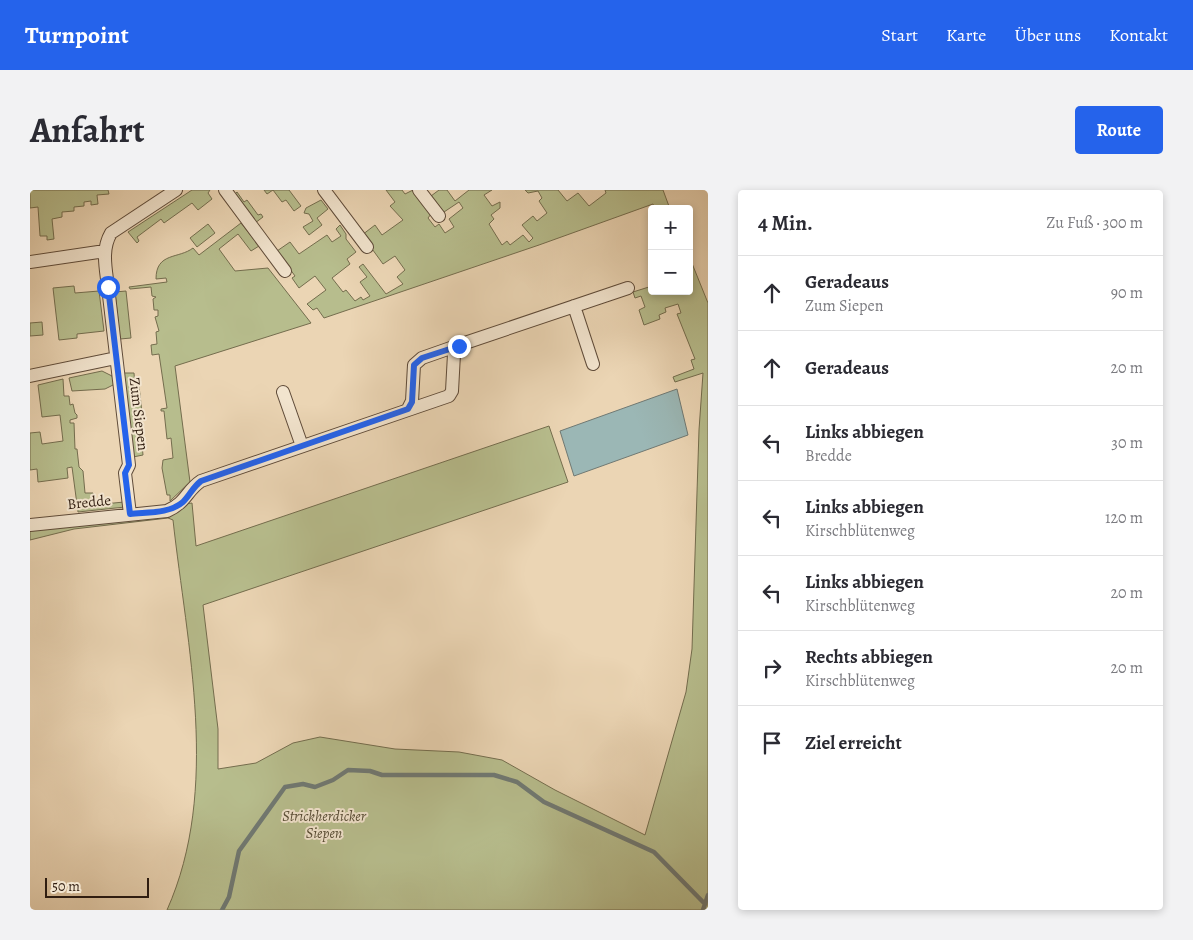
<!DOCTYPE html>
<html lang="de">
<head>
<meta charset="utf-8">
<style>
	body { margin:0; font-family:Alegreya,serif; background:#f2f2f3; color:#2b2b33 }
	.controls { position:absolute; right:15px; top:15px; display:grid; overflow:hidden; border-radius:5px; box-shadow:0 2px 8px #0003 }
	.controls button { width:45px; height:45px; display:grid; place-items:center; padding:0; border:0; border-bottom:1px solid #e1e1e2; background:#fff; color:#2b2b33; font:25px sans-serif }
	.scale { position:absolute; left:15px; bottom:12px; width:104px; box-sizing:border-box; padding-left:5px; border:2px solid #301d10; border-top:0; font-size:14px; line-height:18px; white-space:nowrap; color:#301d10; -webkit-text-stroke:4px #f2e4ce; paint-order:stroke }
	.stop { position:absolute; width:15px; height:15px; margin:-11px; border:4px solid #2563eb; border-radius:50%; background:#fff }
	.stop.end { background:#2563eb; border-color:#fff; box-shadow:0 1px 5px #0008 }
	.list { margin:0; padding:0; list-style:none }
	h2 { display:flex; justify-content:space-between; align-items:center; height:65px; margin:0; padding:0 20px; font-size:21px }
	h2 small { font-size:16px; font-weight:400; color:#7c7c81 }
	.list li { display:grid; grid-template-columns:32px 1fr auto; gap:15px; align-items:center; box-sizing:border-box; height:75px; padding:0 20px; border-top:1px solid #e1e1e2 }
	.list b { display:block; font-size:19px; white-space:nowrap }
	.list p { margin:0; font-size:16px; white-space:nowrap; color:#7c7c81 }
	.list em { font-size:16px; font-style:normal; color:#7c7c81 }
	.icon { flex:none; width:28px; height:28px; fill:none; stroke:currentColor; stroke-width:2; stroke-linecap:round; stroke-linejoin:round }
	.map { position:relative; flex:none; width:678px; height:720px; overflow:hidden; border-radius:5px }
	header { display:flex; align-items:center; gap:30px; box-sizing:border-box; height:70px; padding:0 25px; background:#2563eb; color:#fff }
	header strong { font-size:24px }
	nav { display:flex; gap:28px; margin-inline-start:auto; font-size:18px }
	.intro { display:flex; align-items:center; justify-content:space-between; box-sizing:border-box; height:120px; padding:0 30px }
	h1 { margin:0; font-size:35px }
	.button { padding:12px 22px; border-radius:5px; background:#2563eb; color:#fff; font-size:18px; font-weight:700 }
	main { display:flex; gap:30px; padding:0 30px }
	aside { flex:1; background:#fff; border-radius:5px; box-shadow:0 2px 8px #0003 }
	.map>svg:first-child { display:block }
	.green { fill:#b7bd8d; stroke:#746d4e }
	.water { fill:#9bb7b5; stroke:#707973 }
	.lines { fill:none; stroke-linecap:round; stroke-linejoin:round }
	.stream { stroke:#707973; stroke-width:4.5 }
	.minor-casing { stroke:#5f4b39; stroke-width:14 }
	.minor { stroke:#f2e4ce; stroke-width:12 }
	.route { stroke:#2563eb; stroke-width:6 }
	.labels { text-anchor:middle; stroke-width:4; stroke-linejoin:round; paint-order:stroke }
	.street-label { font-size:15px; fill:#301d10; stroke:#f2e4ce }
	.park-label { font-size:15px; font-style:italic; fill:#584d36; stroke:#f2e4ce }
</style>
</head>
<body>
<header>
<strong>Turnpoint</strong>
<nav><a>Start</a><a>Karte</a><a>Über uns</a><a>Kontakt</a></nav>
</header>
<div class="intro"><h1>Anfahrt</h1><a class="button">Route</a></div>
<main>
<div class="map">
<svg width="678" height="720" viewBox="0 0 678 720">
	<rect width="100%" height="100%" fill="#ebd5b4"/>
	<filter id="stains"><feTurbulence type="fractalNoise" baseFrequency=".004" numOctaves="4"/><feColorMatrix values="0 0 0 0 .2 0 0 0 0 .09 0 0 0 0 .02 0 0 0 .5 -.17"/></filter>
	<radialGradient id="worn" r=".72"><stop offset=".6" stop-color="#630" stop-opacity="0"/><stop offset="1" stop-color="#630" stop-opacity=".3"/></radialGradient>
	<!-- green -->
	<path class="green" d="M0,0H78L79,4L67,5L68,14L61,15V11L54,12V16L44,17V21L32,22V27L22,29L24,49L17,50V46H10L8,17L0,18Z
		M162,0H180L178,3L182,9L168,20L162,13L134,33L131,29L107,47L109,51L107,53L98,42Z
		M234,0H259L271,16L264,21L256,10L252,12L243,0L237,4Z
		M356,0H372L375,4L383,0L401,24L398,28L405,37L409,34L415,43L424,37L419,29L433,18L429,12L414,22L401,6L409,0H417L425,11L439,0H462L454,5L462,16L470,12V18L461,25L464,29L459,34L472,55L477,51L480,55L493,45L499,52L503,48L492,35L503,26L507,31L517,23L509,11L512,8L508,1L498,3L495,0H528L537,11L548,3L559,16L576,3L575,0H633L640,19H625L623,14L509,55L294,128L287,118L283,120L277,114L296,100L285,86L269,98L262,88L265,86L247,61L260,52L269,64L297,45L302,52L311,46L306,39L310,35L316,44V49L326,62L317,69L320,74L302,88L313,102L316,100L325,111L331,107L333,110L340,106L330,92L337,87L329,77L333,74L356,104L373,94L367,87L375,80L365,66L353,74L332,45L345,35L352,45L373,30L360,16L365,12Z
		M207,2L214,12L217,10L228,25L231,24L233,27L225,33L204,5Z
		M291,10L298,19L287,28L292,35L279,45L273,37L283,31L279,24L274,23L276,18Z
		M211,33L229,56L221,61L208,44L189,59L205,81L238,78L281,133L145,176L160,292L140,311V305H137L132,278L133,270L143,268L141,248L137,249L134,221H131V219L137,218L129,164L122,165L121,155L127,154L126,142L129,141L125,127L128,126V120H124L123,109L126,107L122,106L121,97L100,99L99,97L137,92L136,88L126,89C126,62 149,69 163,58L169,65Z
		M178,34L185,43L167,57L160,48Z
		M659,66L678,113V720H137C191,599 157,457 143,330L138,328L44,339L0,350V335L162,313L166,356L519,236L538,292L173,415L188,539V579L226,573L263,553L290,547L365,559L429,562L472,570L525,600L615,645L656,502L662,459L669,240L673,183L645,192L643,187L664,179L661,170L665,169L647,124L651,123L648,114L635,118L636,122L629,125L630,129L614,135L609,120L615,117L611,106L605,108L603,102L622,96V101H659Z
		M44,96L45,103L69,101L74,141L47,144V148L29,150L23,98Z
		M96,101L101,148L90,149L85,102Z
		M12,132L13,145L0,146V133Z
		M72,181L82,186L85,194L75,199L42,201L39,188Z
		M93,183H104L105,196H109L112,223L109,224L113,265L103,267Z
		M33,189L34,206H39L40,215L43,214L45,223L47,225V228L40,230V233H44L45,259H47L49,277L53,281L55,303H63L64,315L94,312L95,317L48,322L42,277L37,278L38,288L8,292L7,279L0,280V243L10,242L12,254L33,251L30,225L12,227L8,195Z"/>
	<!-- water -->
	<path class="water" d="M647,199L658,245L544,286L530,241Z"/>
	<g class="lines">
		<!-- stream -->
		<path class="stream" d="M192,720L199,707L209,661L255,597L273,594L285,597L303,590L318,580L340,581L352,585H464L487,592L514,612L624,662L674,713
			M673,720L678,705"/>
		<defs>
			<path id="minor" d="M195,0L255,81
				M294,0L337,57
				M389,0L409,26
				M0,72L75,61
				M544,116L563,174
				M0,186L86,168
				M253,202L272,256
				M378,219L382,211L384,175L392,168L429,155
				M100,324L95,283L99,275L78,97C76,79 71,60 81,43L146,0
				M0,335L137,321C157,312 156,301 171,291L419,206L422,201L424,164L429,155L598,98"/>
		</defs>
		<!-- minor casing -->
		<use href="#minor" class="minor-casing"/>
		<!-- minor -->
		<use href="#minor" class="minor"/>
	</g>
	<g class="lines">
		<!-- route -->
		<path class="route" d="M78,97L99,275L95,283L100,324C117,322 139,324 153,312C160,305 163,297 171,291L378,219L382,212L384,175L392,168L429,156"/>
	</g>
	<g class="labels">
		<!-- street labels -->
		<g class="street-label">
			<text transform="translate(109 224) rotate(83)" y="5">Zum Siepen</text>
			<text transform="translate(59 312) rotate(-6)" y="5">Bredde</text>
		</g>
		<!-- park labels -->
		<g class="park-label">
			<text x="294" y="631">Strickherdicker<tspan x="294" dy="17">Siepen</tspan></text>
		</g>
	</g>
	<rect width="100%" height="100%" filter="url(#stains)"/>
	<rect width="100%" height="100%" fill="url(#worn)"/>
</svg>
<div class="controls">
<button>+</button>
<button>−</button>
</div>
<div class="scale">50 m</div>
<div class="stop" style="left:78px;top:97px"></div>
<div class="stop end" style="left:429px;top:156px"></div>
</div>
<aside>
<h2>4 Min.<small>Zu Fuß · 300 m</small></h2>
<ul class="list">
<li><svg class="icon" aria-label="ahead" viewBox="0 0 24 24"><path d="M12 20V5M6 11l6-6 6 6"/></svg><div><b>Geradeaus</b><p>Zum Siepen</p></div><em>90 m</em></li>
<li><svg class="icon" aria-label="ahead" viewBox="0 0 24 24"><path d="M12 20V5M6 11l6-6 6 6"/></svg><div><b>Geradeaus</b></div><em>20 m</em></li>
<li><svg class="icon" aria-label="left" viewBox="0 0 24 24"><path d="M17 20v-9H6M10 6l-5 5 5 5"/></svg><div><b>Links abbiegen</b><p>Bredde</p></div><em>30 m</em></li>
<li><svg class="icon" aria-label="left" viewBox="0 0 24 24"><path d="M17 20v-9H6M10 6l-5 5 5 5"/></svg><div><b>Links abbiegen</b><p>Kirschblütenweg</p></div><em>120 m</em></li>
<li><svg class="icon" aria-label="left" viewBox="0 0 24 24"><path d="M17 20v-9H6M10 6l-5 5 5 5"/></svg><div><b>Links abbiegen</b><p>Kirschblütenweg</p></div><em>20 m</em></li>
<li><svg class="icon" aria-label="right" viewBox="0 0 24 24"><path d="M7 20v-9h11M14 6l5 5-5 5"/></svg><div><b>Rechts abbiegen</b><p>Kirschblütenweg</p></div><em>20 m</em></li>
<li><svg class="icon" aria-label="arrive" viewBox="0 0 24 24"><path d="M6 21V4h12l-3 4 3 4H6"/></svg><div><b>Ziel erreicht</b></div></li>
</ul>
</aside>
</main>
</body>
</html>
